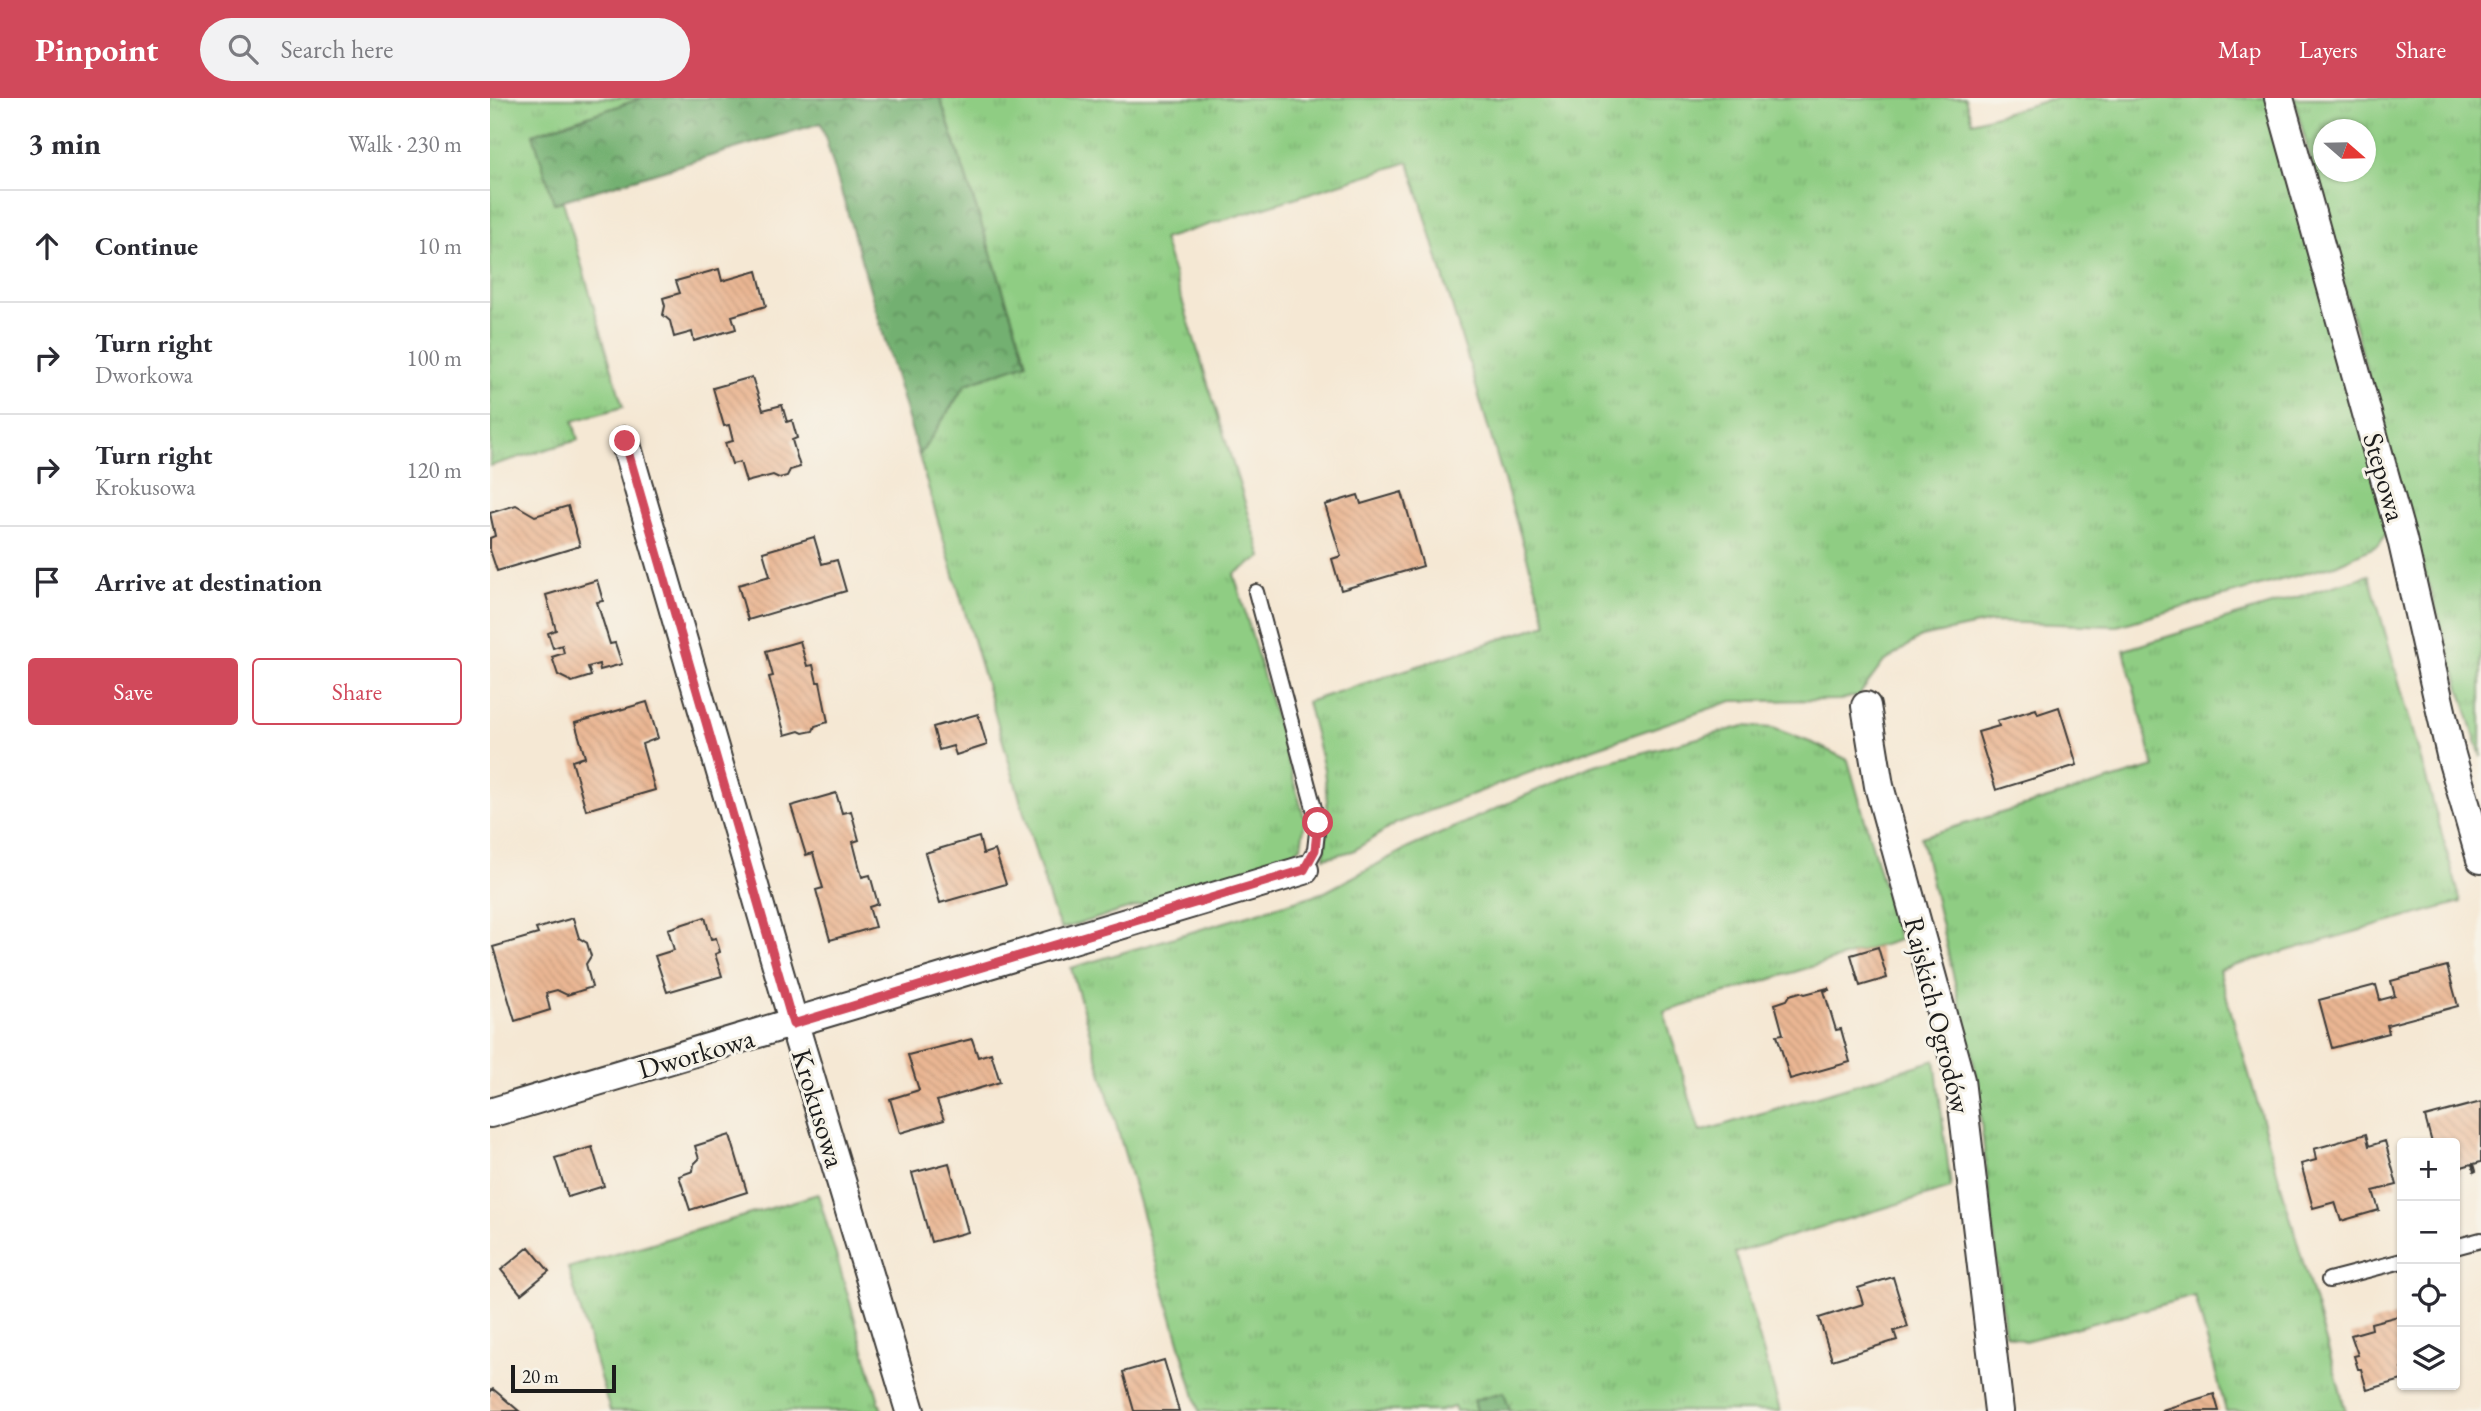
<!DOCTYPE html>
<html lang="en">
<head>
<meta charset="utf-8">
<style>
	body { margin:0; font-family:"EB Garamond",serif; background:#f2f2f3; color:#2b2b33 }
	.controls { position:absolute; right:21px; bottom:21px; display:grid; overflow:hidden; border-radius:7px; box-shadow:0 2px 5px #0004 }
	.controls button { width:63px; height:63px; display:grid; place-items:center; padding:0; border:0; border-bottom:2px solid #e1e1e2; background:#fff; color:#2b2b33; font:35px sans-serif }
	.compass { position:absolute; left:1823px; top:21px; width:63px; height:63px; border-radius:50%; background:#fff; box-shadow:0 2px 5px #0004; rotate:110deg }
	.scale { position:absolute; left:21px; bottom:18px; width:105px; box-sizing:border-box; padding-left:7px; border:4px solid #1c1c1c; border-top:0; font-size:19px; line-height:24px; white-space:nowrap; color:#1c1c1c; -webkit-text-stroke:5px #f7f3e8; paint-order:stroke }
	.stop { position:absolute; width:21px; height:21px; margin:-16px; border:5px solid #d1495b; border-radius:50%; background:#fff }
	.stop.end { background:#d1495b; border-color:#fff; box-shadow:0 2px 7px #0008 }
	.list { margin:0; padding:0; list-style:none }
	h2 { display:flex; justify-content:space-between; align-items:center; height:91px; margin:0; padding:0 28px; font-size:30px }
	h2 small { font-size:23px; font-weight:400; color:#7c7c81 }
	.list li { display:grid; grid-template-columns:46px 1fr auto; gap:21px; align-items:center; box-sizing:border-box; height:112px; padding:0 28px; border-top:2px solid #e1e1e2 }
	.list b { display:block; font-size:26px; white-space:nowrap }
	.list p { margin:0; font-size:23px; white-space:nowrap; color:#7c7c81 }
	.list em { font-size:23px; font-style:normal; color:#7c7c81 }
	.actions { display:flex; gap:14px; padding:21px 28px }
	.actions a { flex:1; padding:16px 0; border:2px solid #d1495b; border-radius:7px; text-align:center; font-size:24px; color:#d1495b }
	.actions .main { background:#d1495b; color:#fff }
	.icon { flex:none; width:38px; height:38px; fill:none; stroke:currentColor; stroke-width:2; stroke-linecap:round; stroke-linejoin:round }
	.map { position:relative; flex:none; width:1991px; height:1313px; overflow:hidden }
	header { display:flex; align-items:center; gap:42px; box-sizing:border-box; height:98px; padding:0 35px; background:#d1495b; color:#fff }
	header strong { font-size:33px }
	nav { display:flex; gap:38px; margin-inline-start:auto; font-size:24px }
	.search { width:490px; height:63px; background:#f2f2f3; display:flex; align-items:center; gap:18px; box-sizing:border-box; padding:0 24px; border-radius:38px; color:#7c7c81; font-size:26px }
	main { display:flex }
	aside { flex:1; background:#fff }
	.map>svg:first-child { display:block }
	.grass { fill:url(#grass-tufts); stroke:#567450; stroke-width:2; fill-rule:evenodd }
	.forest { fill:url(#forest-crowns); stroke:#486646; stroke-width:2 }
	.building { fill:url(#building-back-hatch) }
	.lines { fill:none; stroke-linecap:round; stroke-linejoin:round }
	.lane-casing { stroke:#3d3b38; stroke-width:18 }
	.street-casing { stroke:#3d3b38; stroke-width:32 }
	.lane { stroke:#fff; stroke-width:14 }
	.street { stroke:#fff; stroke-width:28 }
	.route { stroke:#d1495b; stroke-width:9 }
	.labels { text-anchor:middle; stroke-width:6; stroke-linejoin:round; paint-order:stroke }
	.street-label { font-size:28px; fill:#1c1c1c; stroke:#f7f3e8 }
</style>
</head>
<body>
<header>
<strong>Pinpoint</strong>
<div class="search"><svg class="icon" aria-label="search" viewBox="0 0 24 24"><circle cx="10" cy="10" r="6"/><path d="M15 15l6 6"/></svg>Search here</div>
<nav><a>Map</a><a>Layers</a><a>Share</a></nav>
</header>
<main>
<aside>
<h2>3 min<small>Walk · 230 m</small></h2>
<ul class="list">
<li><svg class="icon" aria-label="ahead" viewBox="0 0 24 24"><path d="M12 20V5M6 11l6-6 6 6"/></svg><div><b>Continue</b></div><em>10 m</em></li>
<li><svg class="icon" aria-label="right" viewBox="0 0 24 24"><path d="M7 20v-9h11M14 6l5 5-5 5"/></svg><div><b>Turn right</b><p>Dworkowa</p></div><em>100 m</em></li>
<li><svg class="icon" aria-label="right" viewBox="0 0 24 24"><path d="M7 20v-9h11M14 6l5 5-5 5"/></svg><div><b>Turn right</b><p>Krokusowa</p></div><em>120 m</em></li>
<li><svg class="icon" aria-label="arrive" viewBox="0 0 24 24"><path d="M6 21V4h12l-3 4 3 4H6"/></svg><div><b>Arrive at destination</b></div></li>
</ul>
<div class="actions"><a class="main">Save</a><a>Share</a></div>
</aside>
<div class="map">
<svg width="1991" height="1313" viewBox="0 0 1991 1313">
	<defs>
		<pattern id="grass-tufts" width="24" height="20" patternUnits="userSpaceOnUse" patternTransform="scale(1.75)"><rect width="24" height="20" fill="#8fcd83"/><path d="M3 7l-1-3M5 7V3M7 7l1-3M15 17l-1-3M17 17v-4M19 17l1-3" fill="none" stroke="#7baf71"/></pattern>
		<pattern id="forest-crowns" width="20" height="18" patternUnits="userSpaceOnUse" patternTransform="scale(1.75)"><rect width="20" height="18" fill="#73b071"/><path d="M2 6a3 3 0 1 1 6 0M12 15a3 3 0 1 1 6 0" fill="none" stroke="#5e8e5c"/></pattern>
		<pattern id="building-back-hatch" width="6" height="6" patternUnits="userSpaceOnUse" patternTransform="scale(1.75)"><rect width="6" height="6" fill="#eab693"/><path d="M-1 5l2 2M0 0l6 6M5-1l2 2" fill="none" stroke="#c89c7e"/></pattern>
	</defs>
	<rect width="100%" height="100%" fill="#f7f3e8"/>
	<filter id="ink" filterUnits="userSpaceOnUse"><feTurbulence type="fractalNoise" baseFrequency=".0143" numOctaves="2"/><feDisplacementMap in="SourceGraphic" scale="14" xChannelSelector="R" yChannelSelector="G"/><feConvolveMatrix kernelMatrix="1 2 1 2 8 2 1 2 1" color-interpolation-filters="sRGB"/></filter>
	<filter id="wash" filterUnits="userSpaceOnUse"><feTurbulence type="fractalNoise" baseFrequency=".00686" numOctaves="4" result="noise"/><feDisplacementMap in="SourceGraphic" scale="28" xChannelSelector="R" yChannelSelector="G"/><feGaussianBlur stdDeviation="1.57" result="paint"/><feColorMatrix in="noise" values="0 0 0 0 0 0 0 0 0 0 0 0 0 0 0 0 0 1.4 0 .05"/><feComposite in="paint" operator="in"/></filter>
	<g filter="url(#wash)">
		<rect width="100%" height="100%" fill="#f5e8d4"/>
		<!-- grass -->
		<path class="grass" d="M0,0H153L43,36L65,105L73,103L133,309L83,323L88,342L0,368Z
			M450,0H1475L1482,24L1566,0H1780L1899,431L1889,447L1845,467L1627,528L1502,524L1431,539L1393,565L1369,597L1350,602L1242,603L1099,652L905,726L863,753L834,760L838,714L834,671L817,604L1057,526L919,64L673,141L772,459L744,476L815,722L811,749L786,767L571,831L562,810L429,358L476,286L537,265Z
			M1804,0H1991V659L1904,374ZM1834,32H1876V74H1834Z
			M1879,477L1971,804L1729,872L1856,1313H1736L1705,1198L1535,1243L1515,1236L1485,971L1431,739L1664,669L1634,552Z
			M1254,628L1283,630L1325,646L1358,662L1409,842L1174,914L1210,1034L1445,962L1461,1090L1245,1155L1290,1313H1020L1013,1294L984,1302L987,1313H966L964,1309L949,1313H709L581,870L835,794L914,752L1101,668Z
			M328,1096L392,1313H120L78,1170Z"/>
		<!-- forest -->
		<path class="forest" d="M153,0H450L537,265L476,286L429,358L331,25L64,105L43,36Z
			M1014,1294L1020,1313H987L984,1302Z"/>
		<g id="blocks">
			<!-- building -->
			<path class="building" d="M229,171L232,183L267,173L276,208L242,218L246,231L204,243L202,234L184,239L180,223L173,217L175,208L173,200L190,195L186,183Z
				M262,279L273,312L292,307L297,324L302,322L307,340L302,342L310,369L300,372L297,378L289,380L283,377L256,384L250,364L242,366L235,345L243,343L239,327L234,328L223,290Z
				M912,394L933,468L851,492L842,461L851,458L835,407L868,397L871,406Z
				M26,407L45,418L78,408L90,448L7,473L0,452V440L5,438L0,415Z
				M324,439L332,466L347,462L356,493L258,522L248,487L280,478L273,454Z
				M107,482L113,503L107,504L120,546L125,545L132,566L110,572L109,566L98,569L101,578L82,584L68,577L62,559L74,555L72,547L63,550L58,535L66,532L56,497Z
				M310,543L317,568L323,567L327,584H330L338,624L325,628L323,633L313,635L309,633L295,637L279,579L283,578L276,553Z
				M157,604L168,640L152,646L165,692L96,712L82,663L95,659L85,625Z
				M1569,609L1587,667L1506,692L1488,634L1509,628L1507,623L1546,611L1548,616Z
				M488,616L497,647L466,657L463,648L449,652L443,629Z
				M346,695L352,715L361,713L369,742L363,744L372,779L380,777L388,806L379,809L385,829L340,842L326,792L333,790L328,773L323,755L316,757L301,708Z
				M489,739L493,756L505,752L516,786L450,805L435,755Z
				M215,819L221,841L226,840L230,854L225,856L232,878L177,894L165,858L184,852L178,831Z
				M83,820L89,840L97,845L101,858L96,866L102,889L77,897L67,892L56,895L60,912L25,923L3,849L48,836L46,831Z
				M1388,849L1397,880L1370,888L1361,857Z
				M1957,868L1968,908L1897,927L1899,935L1842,950L1829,902L1886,887L1890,902L1905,898L1901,883Z
				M1338,890L1339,892L1334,893L1346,932L1351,931L1360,964L1300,981L1287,937L1293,936L1285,906L1297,902L1300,897L1310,894L1315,896Z
				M482,941L488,959L501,955L510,984L447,1003L454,1022L410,1035L400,1001L429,992L418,957Z
				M1991,1004V1064L1984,1066L1986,1073L1984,1074L1982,1066L1968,1070L1970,1077L1965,1079V1045H1942L1935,1019Z
				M1876,1036L1879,1048L1895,1043L1907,1087L1883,1093L1889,1112L1851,1123L1845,1104L1823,1110L1811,1066L1826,1062L1824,1051Z
				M240,1037L257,1094L200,1112L189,1078L203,1073L204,1066L209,1061L205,1048Z
				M102,1049L114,1088L78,1099L65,1060Z
				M459,1065L478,1134L441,1144L422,1075Z
				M39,1149L59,1173L31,1196L11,1172Z
				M1403,1179L1418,1229L1404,1233L1407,1242L1342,1262L1329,1220L1373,1206L1368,1190Z
				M1912,1217V1282L1877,1292L1871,1271H1868L1864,1258L1868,1257L1861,1237L1882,1231L1881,1225Z
				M674,1262L689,1313H644L633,1274Z
				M3,1291L29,1313H0V1294Z
				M1724,1296L1729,1313H1672V1312Z"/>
		</g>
	</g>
	<g filter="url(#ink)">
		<use href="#blocks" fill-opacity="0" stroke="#3d3b38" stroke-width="2"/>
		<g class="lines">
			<defs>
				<path id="lane" d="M766,494L828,725L825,752L814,772
					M1965,1149L1991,1142
					M1839,1182L1912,1163"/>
				<path id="street" d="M1789,0L1912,441L1961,657L1991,761
					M135,343L304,926L420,1313
					M1376,608L1389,688L1470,982L1509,1313
					M0,1015L814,772"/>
			</defs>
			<!-- lane casing -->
			<use href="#lane" class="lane-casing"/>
			<!-- street casing -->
			<use href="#street" class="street-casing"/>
			<!-- lane -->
			<use href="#lane" class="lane"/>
			<!-- street -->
			<use href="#street" class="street"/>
		</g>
	</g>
	<g class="lines" filter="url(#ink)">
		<!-- route -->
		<path class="route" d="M135,343L303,926L814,772L825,752L828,725"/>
	</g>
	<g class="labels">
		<!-- street labels -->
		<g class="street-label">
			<text transform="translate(1895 379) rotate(74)" y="10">Stepowa</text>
			<text transform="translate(1448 917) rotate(76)" y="10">Rajskich Ogrodów</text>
			<text transform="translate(206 955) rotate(-16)" y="10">Dworkowa</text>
			<text transform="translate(329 1010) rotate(73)" y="10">Krokusowa</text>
		</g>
	</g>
</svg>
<div class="controls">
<button>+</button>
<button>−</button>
<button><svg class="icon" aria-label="locate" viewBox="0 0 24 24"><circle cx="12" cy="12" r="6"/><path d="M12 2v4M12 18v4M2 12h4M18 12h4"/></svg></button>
<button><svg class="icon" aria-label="layers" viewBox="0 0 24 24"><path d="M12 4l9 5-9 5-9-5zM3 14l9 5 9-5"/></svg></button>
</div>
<svg class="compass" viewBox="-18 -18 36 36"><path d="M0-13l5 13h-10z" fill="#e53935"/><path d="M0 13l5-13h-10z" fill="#7c7c81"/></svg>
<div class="scale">20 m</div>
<div class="stop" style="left:828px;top:725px"></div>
<div class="stop end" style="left:135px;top:343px"></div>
</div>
</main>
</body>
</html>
